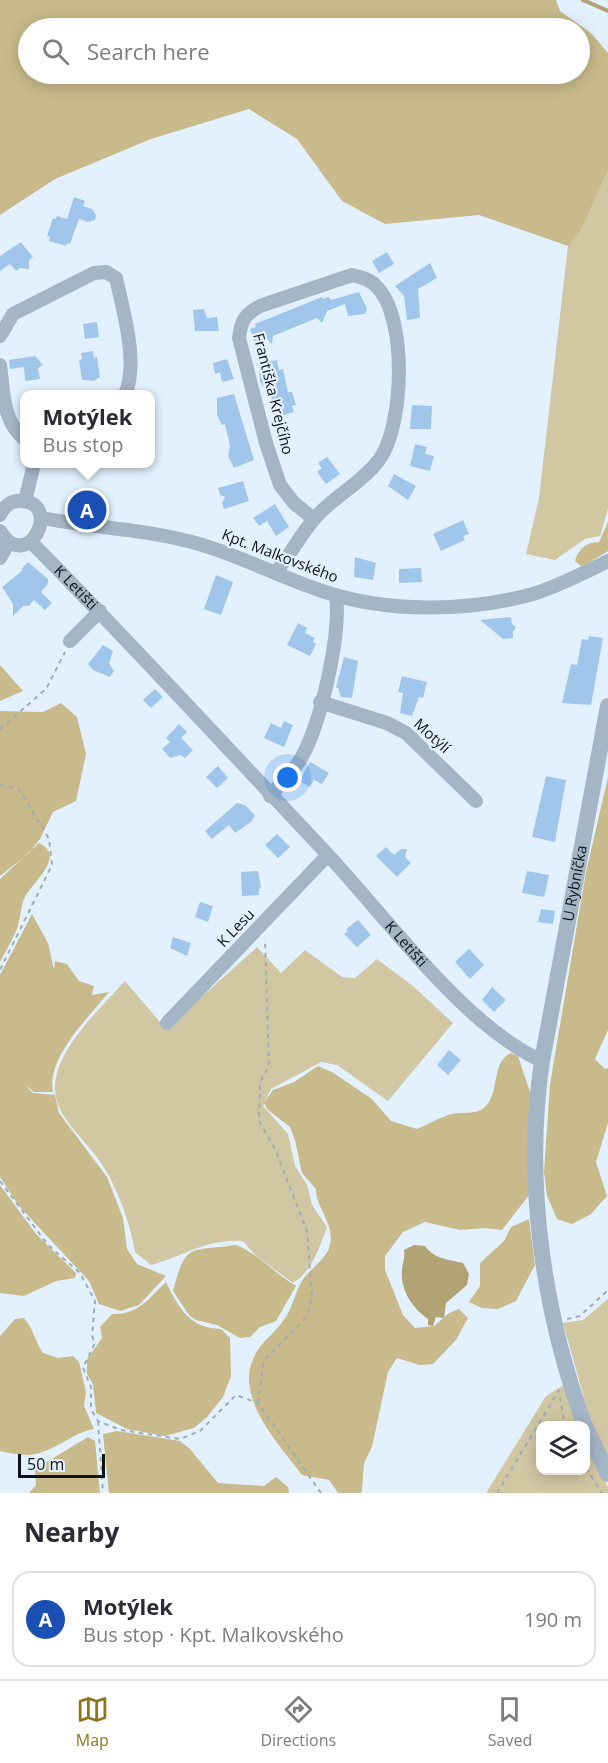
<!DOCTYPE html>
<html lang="en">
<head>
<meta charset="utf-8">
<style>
	body { margin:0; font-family:"Open Sans",sans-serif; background:#f7f7f7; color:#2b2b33 }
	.controls { position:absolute; right:18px; bottom:18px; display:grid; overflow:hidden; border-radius:12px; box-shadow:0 3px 15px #0003 }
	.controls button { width:54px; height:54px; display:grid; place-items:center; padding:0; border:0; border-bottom:2px solid #e1e1e2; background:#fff; color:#2b2b33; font:30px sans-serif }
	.scale { position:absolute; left:18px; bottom:15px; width:87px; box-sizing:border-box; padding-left:6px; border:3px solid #0f1419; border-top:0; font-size:16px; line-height:21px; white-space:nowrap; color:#0f1419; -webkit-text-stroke:4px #e3f1ff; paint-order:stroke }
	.you { position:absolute; left:288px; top:778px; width:21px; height:21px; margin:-15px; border:4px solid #fff; border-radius:50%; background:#1a73e8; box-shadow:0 0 0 9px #1a73e833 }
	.badge { display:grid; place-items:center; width:39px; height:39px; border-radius:50%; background:#8d761a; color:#fff; font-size:20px; font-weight:700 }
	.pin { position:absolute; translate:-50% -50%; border:3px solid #fff; box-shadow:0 2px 6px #0006 }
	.popup { position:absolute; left:20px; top:390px; width:135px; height:78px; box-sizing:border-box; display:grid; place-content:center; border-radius:12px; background:#fff; filter:drop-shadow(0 2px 4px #0005); font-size:20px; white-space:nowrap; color:#7c7c81 }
	.popup b { font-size:22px; color:#2b2b33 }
	.popup::after { content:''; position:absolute; left:50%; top:100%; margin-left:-12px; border:12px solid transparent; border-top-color:#fff }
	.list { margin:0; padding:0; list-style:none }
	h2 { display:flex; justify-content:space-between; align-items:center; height:78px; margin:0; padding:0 24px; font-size:26px }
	h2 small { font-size:20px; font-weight:400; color:#7c7c81 }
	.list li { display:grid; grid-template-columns:39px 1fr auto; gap:18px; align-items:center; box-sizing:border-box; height:96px; margin:0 12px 12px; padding:0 12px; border:2px solid #e1e1e2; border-radius:18px }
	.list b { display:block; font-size:22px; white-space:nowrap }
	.list p { margin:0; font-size:20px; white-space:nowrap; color:#7c7c81 }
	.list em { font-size:20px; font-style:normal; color:#7c7c81 }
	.icon { flex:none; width:33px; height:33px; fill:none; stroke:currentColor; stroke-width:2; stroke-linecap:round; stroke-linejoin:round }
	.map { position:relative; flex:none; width:608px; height:1493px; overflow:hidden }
	.search { position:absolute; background:#fff; box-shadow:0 3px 15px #0003; left:18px; right:18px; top:18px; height:66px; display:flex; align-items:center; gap:15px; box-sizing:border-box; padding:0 21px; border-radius:33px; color:#7c7c81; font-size:22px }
	.sheet { height:186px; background:#fff }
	nav { display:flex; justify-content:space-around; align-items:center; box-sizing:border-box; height:84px; border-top:2px solid #e1e1e2; background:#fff; font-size:16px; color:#7c7c81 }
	nav a { display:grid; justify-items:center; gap:3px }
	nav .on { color:#8d761a }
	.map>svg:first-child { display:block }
	.green { fill:#d2c7a3 }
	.forest { fill:#c8ba8a; fill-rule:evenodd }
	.water { fill:#b1a373 }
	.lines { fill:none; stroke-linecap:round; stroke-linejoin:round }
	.stream { stroke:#b1a373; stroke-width:4 }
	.building { fill:#a0c6eb }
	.path { stroke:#a1acb7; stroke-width:2; stroke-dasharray:4.5 4.5; stroke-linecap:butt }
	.minor { stroke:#a4b5c5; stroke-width:14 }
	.tertiary { stroke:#a4b5c5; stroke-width:16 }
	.labels { text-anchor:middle; stroke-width:4.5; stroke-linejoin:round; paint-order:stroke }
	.street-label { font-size:15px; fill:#0f1419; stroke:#e3f1ff }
</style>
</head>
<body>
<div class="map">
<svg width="608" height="1493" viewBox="0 0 608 1493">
	<rect width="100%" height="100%" fill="#e3f1ff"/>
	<!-- green -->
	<path class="green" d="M608,171V509L600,536L585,539L555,560L526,554L539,498L568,246L580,232Z
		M257,947L281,973L305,950L342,977L355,978L377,959L413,986L453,1023L388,1101L337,1065L321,1062L271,1089L263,1106L288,1134L295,1166L307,1185L312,1205L327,1227C320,1246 312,1272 293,1283L255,1255L243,1241C207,1238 184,1256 151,1265L135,1252C131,1227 120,1196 108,1174C82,1127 30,1110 69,1047C84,1023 106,1002 125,981L166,1029Z
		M608,1299V1459L594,1433L563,1323L583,1320Z
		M565,1384L579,1425L540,1426V1470H586V1445L608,1487V1493H486L546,1396Z"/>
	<!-- forest -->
	<path class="forest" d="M0,0H556L560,11L591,33L608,53V171L580,232L568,246L479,215L385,224L342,201L297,139L249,109L151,139L55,179L0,215ZM28,28H580V74H28Z
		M608,522V551L582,567L575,561C578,549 587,542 599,542Z
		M0,665L23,691L0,701Z
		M61,703L77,717L86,754L76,801L53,812L40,839L29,853L0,876V711L43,712Z
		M608,777V1030L595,1059L605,1069L608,1068V1123L596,1162L607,1196L591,1214L572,1224L557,1219L547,1196L544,1172L550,1084L586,872Z
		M39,843C67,856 32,883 25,897C20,906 21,919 17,929C12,940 6,951 0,962V879Z
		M32,914L48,943L54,970L55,961L67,964L79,981L94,986L92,995L109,992C89,1017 46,1058 53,1092H34L25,1085L33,1093L55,1095L59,1113L107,1177L123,1218L127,1249L137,1264L166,1276L139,1305L120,1311L99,1304L89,1281L19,1206L0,1177V975Z
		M511,1053L518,1056L533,1101L529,1195L502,1230L484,1228L460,1230L425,1222L403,1232L385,1256V1270L403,1315L415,1328L434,1326L449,1313L459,1309L468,1318L456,1340L433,1364L420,1365L397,1358L388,1372L372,1447L364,1463L362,1490L361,1493H338L329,1480L302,1475C279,1444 234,1398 254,1357C261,1341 276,1333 285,1318C293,1307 295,1292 302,1281C309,1269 328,1258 330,1245C335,1223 316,1209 316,1189L302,1173L295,1140L290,1127L267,1109L264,1103L273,1090L294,1082L318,1066L332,1072L372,1099L391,1121L417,1129C429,1124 440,1117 452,1114C461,1112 474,1114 481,1110C502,1097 489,1063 511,1053Z
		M0,1185L36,1234L76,1273L75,1278L56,1281L24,1296L0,1293Z
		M529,1219L535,1265L516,1301L498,1309L482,1308L469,1302L480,1286V1263L504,1241L511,1227Z
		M235,1245C251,1248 278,1276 296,1286L276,1321L260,1327L250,1337L240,1338L217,1325L196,1320L189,1315L173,1291C186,1241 190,1252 235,1245Z
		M166,1282C179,1308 189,1328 221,1329L230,1338L231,1376L223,1397L207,1417L194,1428L165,1436L127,1429L96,1413L93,1384L87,1374V1359L102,1338L100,1327L112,1314C138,1315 148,1299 166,1282Z
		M24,1318C33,1328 35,1341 43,1353L58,1358L73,1356L79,1362L86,1392L84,1406L94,1429C71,1433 52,1454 28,1455C19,1455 9,1453 0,1451V1336L15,1319Z
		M117,1431L180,1441L190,1449L218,1483L264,1486L276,1477L288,1487L289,1493H109L103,1434Z
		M88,1437L95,1441L100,1493H29L36,1485L35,1469Z"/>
	<!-- water -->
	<path class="water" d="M414,1245L425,1246C434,1259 447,1259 463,1263L469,1274L467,1285L446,1303L444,1318L436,1317L433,1326L428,1325V1319C412,1308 400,1290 402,1269C403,1262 405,1258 404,1250Z"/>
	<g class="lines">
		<!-- stream -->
		<path class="stream" d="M583,0L608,11"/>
	</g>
	<!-- building -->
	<path class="building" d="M74,197L85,201L83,206L92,209L96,215L95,220L88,222L79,219L70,244L67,243L66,246L49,241L50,237L47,236L53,218L56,219L57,216L67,219Z
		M21,242L33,257L29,260V269L20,268L16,271L10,264L0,271V256Z
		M387,252L394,264L379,273L372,261Z
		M430,263L437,278L418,289L420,318L407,320L404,296L395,286Z
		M359,292L367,309L365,314L348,316L345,304L327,311L322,323L317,318L273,336L272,344L267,339L254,341L250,329L256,327L255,324L322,297L323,299L329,297L331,300Z
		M204,309L207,318L217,317L219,331H195L193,310Z
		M97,322L99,337L85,339L83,324Z
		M93,351L94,358L97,357L100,377L94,381L82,380L79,360L82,359L81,353Z
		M35,356L43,365L38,368L40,379L25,381L24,367L10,369L9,360Z
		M227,359L234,379L222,382L220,372L215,374L213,363Z
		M277,360L279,370L283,369L288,392H292L296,405L292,406L294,412L277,417L268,385L263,386L260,382L259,364Z
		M234,394L254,460L234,468L228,456L230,446L225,424L222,425L217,415V398Z
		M412,405L432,406L431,429H410Z
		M415,444L427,447L425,454L434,456L430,471L410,466Z
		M327,457L340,474L326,484L317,472L322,468L318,463Z
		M394,474L416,486L408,500L388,486Z
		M243,481L249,501L224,509L222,503L225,497L220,495L218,488Z
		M275,504L289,527L276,536L267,521L259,526L253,518Z
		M463,520L469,534L463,536L465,540L441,551L433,534Z
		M355,557L376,563L373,580L354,577Z
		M28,562L48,579V584L41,592L52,603L45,610L34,600L29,606H23L13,616V604L2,587L23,570L21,569Z
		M421,568L422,582L399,583V569Z
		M216,575L233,582L221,615L204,609Z
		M511,617L512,624L516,627L513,632V638L503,639L480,620Z
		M298,623L307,628L305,633L315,638L313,642L316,644L310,656L287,645Z
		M589,636L603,638L591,705L562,703L571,664L577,665L582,639L588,640Z
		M103,645L113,651L109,663L114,671L110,677L93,670L88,664Z
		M344,657L358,661L352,698L341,697L338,688H336Z
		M402,676L427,682L423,698L419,697L412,716L400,713L403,693L398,692Z
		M155,689L163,697L151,708L143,700Z
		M284,721L293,725L284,747L264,738L271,723L281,728Z
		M179,724L187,732L181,738L193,750L185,758L180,755L170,758L162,749L170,742L166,738Z
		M310,762L329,773L322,784L314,780L310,787L299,781Z
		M218,766L228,778L217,788L206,777Z
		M546,776L566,780L555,842L532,837Z
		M237,803L245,805L255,815L251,822L235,833L229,825L212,839L205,831Z
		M277,834L290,847L278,858L265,845Z
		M386,847L394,855L401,849H407L405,857L411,863L397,877L376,856Z
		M258,871L261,888H259V895L242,896L241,872Z
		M527,871L549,875L544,897L522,893Z
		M200,902L213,906L208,922L195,917Z
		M541,909L555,911L553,924L538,922Z
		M358,920L371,935L357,947L344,934L348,931L346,929Z
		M173,937L191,943L187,956L170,948Z
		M469,949L484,965L470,979L455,962Z
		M492,987L506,1000L494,1012L482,1000Z
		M449,1050L461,1060L448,1075L437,1065Z"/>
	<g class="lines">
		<!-- path -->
		<path class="path" d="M0,729L46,689L65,652
			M0,785L19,789L49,839L52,865L0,970
			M0,1181L48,1245L80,1273L95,1301L92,1336L95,1343L83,1368L91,1387V1409L98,1421L121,1430L180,1439L200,1431L236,1395L258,1403L321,1493
			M567,1319L580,1316L608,1290
			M560,1397L565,1426
			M258,1403L264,1361L307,1316L312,1297L307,1231L275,1149L259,1121L260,1082L269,1066L265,939
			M98,1421L103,1493
			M586,1468L602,1493
			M497,1493L559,1390"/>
		<!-- minor -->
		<g class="minor">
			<path d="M0,336L13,314L94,273L106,272L116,278C123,310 139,364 125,394"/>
			<path d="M0,365C4,392 2,420 24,439"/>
			<path d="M25,501L34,464"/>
			<path d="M0,515C3,508 9,502 17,501C66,498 28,577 0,531"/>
			<path d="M42,518C94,528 148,529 199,544C241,556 280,577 322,591C387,613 467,612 533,594C559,586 584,573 608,561"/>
			<path id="s1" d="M31,542C132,644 229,750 328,855C388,919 463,1025 542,1061"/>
			<path d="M0,558L9,542"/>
			<path d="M275,573C290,556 300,535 315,518C334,496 362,483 379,460C404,427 408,316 376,286C370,279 360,277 352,275L260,306C244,315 241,321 239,338L266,443L280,485L294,503L314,519"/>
			<path d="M70,641L100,611"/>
			<path d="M320,702L387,723L406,733L476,801"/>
			<path d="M270,796C280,784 292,773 300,760C321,725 341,635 336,595"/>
			<path d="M167,1023L328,855"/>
		</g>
		<!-- tertiary -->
		<g class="tertiary">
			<path id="s2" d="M585,1426C543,1312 524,1181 542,1061L608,706"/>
			<path d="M586,1428L608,1474"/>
		</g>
	</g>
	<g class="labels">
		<!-- street labels -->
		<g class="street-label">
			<text transform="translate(273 394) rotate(76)" y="5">Františka Krejčího</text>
			<text transform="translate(280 556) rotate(21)" y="5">Kpt. Malkovského</text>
			<text dy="5" stroke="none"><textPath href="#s1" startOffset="64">K Letišti</textPath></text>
			<text transform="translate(432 736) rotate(42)" y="5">Motýlí</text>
			<text dy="5" stroke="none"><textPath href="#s2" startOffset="552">U Rybníčka</textPath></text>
			<text transform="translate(236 928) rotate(-46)" y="5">K Lesu</text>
			<text dy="5" stroke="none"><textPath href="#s1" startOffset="550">K Letišti</textPath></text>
		</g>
	</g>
</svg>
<div class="controls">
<button><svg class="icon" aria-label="layers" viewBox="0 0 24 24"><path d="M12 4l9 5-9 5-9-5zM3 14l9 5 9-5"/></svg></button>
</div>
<div class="scale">50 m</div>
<div class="you"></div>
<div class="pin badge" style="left:87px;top:510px;background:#1a4fb4">A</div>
<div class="popup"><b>Motýlek</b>Bus stop</div>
<div class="search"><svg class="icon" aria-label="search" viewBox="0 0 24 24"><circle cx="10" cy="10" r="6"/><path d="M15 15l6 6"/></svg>Search here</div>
</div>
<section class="sheet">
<h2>Nearby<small></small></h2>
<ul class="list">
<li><span class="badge" style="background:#1a4fb4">A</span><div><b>Motýlek</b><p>Bus stop · Kpt. Malkovského</p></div><em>190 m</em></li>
</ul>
</section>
<nav>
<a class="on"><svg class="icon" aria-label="map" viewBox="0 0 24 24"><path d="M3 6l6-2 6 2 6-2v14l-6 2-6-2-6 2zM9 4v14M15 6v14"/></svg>Map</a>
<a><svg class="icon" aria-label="directions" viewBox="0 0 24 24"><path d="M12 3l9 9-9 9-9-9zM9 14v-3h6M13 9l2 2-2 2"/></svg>Directions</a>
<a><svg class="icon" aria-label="saved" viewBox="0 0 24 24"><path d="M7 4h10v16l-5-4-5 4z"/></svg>Saved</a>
</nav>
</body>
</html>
